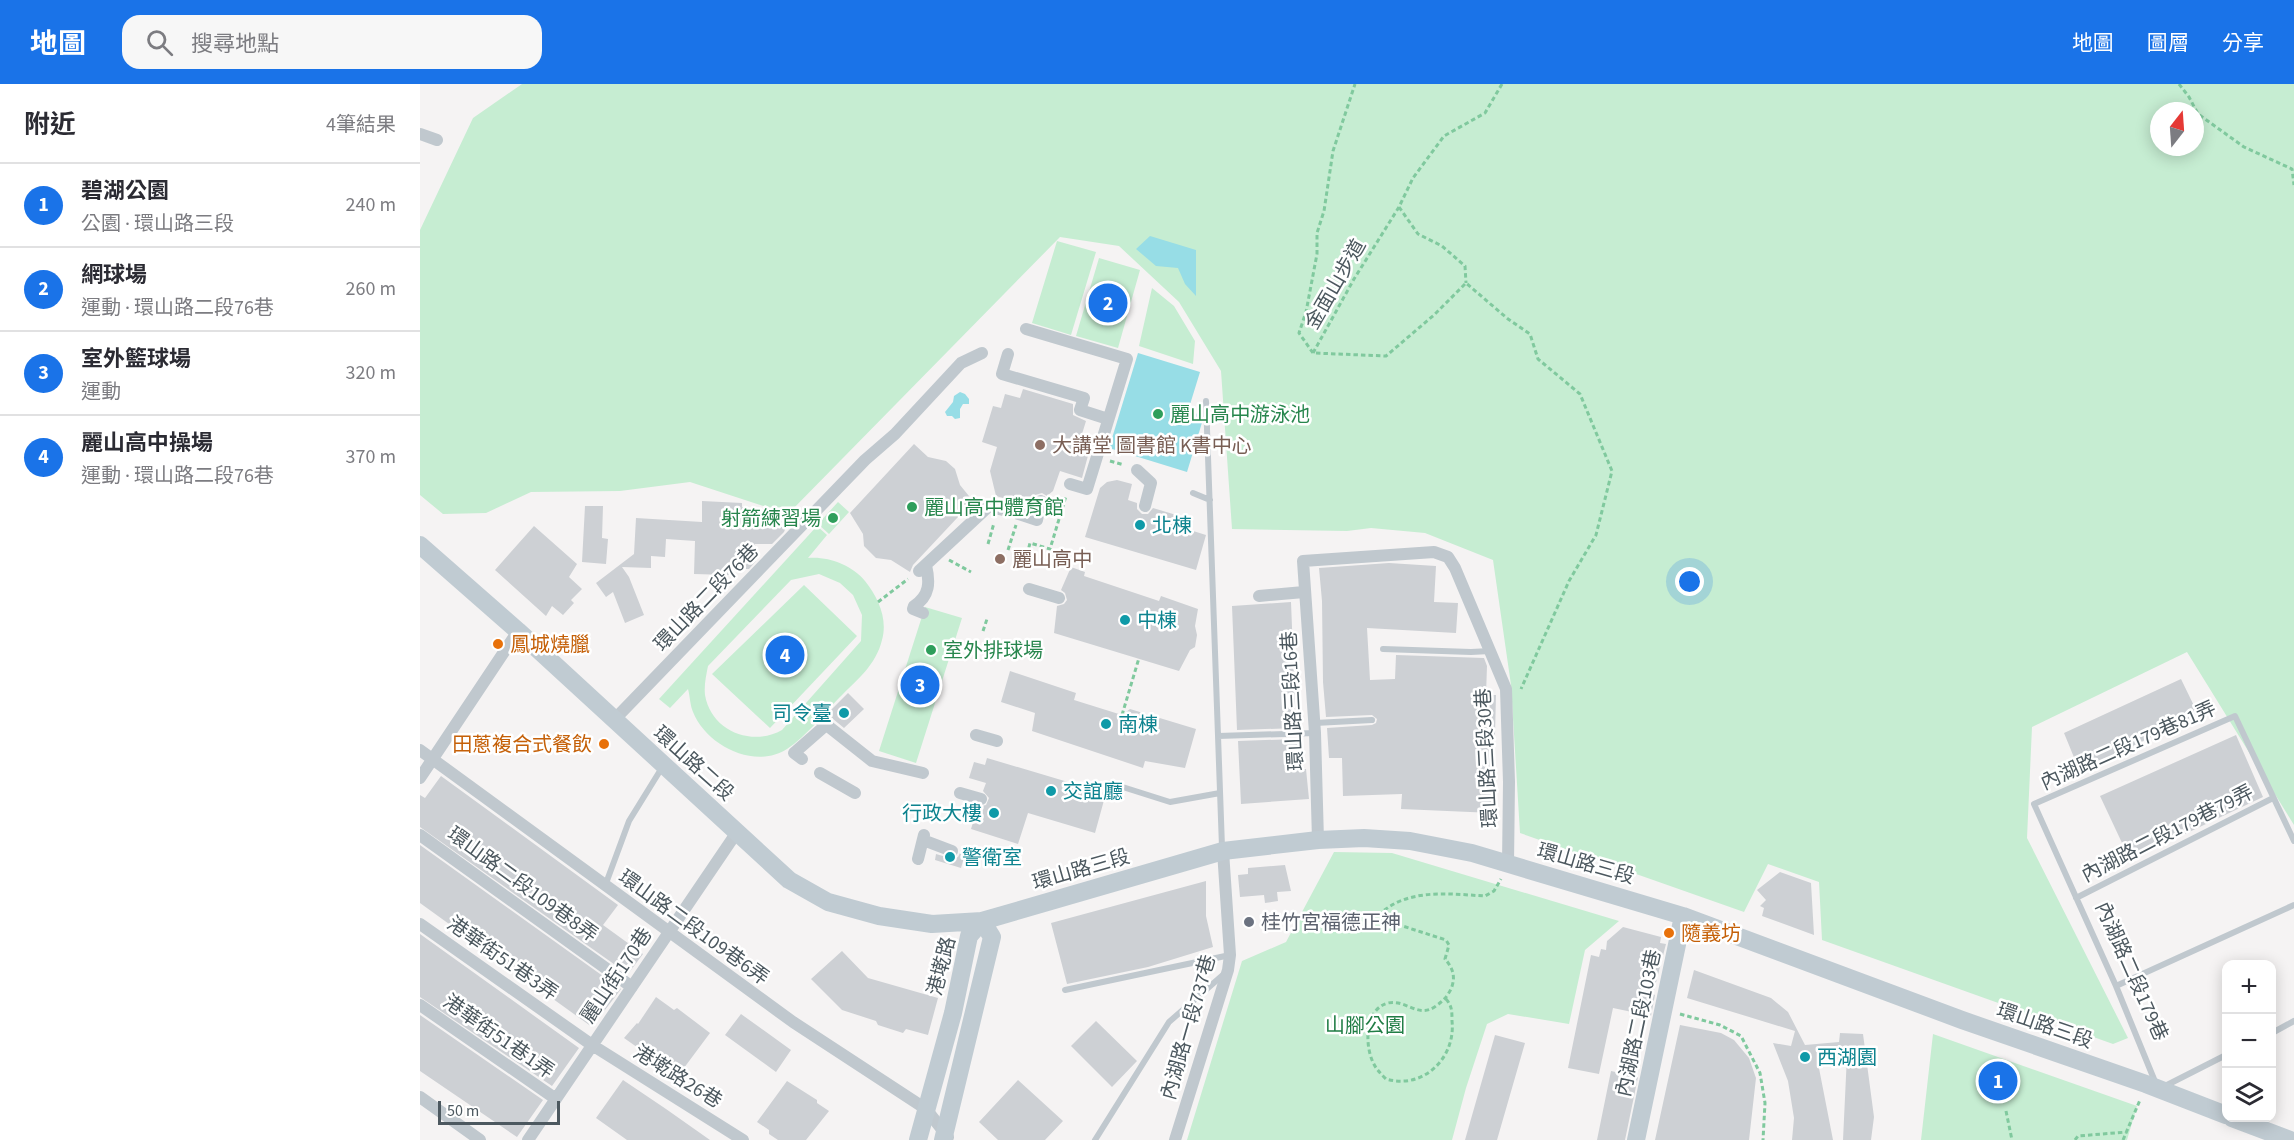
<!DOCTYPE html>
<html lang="zh-TW">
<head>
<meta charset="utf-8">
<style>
	body { margin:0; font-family:"Source Sans 3","Noto Sans TC",sans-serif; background:#f7f7f7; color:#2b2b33 }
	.controls { position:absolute; right:18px; bottom:18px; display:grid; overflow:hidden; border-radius:12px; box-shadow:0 3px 15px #0003 }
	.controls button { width:54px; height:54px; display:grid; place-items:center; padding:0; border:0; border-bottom:2px solid #e1e1e2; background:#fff; color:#2b2b33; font:30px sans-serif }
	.compass { position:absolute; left:1730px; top:18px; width:54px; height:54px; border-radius:50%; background:#fff; box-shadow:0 3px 15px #0003; rotate:17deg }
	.scale { position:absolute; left:18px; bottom:15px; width:122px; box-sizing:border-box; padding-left:6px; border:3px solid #4c585f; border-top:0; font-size:16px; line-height:21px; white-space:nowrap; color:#4c585f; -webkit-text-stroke:4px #fff; paint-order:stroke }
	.you { position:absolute; left:1270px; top:498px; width:21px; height:21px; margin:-15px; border:4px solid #fff; border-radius:50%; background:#1a73e8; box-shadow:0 0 0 9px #1a73e833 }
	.badge { display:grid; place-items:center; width:39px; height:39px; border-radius:50%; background:#1a73e8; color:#fff; font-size:20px; font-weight:700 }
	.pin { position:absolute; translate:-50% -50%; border:3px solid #fff; box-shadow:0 2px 6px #0006 }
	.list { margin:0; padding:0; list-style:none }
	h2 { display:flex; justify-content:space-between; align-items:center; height:78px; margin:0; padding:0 24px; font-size:26px }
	h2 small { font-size:20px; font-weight:400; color:#7c7c81 }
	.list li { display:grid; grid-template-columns:39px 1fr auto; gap:18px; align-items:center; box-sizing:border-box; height:84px; padding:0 24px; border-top:2px solid #e1e1e2 }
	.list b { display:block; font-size:22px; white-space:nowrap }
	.list p { margin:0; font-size:20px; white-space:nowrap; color:#7c7c81 }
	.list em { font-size:20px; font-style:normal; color:#7c7c81 }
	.icon { flex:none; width:33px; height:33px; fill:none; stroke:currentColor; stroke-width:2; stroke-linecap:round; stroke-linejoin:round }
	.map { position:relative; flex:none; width:1874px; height:1056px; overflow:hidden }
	header { display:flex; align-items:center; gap:36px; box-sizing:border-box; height:84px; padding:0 30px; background:#1a73e8; color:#fff }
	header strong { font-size:28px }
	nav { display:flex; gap:33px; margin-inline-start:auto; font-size:21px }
	.search { width:420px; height:54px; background:#f7f7f7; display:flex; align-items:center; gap:15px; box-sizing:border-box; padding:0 21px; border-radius:18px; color:#7c7c81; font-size:22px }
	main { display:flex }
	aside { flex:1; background:#fff }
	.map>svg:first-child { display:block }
	.green { fill:#c6edd2; fill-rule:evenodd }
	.water { fill:#97dde6 }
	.building { fill:#cdd0d4 }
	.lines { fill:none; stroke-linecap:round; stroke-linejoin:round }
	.street-tunnel { stroke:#cbccce; stroke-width:12; stroke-dasharray:12 6; stroke-linecap:butt }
	.path { stroke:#80c99e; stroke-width:3; stroke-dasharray:4.5 3; stroke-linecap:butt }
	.lane { stroke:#c0c8ce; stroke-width:6 }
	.street { stroke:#c0c8ce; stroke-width:12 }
	.secondary { stroke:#c0cbd2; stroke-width:18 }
	.leisure-dot { fill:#2e9e5b; stroke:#fff; stroke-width:2 }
	.education-dot { fill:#8d6e63; stroke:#fff; stroke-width:2 }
	.culture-dot { fill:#0f9aa8; stroke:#fff; stroke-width:2 }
	.food-dot { fill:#e8710a; stroke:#fff; stroke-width:2 }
	.worship-dot { fill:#6b7280; stroke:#fff; stroke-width:2 }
	.labels { text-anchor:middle; stroke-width:5; stroke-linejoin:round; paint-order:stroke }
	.street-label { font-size:20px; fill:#4c585f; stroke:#fff }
	.leisure-label { font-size:20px; fill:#27864d; stroke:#fff; text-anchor:start }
	.education-label { font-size:20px; fill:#785e54; stroke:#fff; text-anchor:start }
	.culture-label { font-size:20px; fill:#0d838f; stroke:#fff; text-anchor:start }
	.food-label { font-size:20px; fill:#c56008; stroke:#fff; text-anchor:start }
	.worship-label { font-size:20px; fill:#5b616d; stroke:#fff; text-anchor:start }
	.park-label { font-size:20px; fill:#207d45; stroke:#fff }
</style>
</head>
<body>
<header>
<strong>地圖</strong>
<div class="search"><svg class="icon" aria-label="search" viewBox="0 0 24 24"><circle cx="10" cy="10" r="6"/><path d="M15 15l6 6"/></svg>搜尋地點</div>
<nav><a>地圖</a><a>圖層</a><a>分享</a></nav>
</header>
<main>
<aside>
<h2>附近<small>4筆結果</small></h2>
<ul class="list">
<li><span class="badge">1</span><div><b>碧湖公園</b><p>公園 · 環山路三段</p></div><em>240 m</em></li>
<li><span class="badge">2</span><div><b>網球場</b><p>運動 · 環山路二段76巷</p></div><em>260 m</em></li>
<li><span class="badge">3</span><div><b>室外籃球場</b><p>運動</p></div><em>320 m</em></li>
<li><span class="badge">4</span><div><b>麗山高中操場</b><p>運動 · 環山路二段76巷</p></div><em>370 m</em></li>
</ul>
</aside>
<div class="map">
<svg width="1874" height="1056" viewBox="0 0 1874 1056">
	<rect width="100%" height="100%" fill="#f5f3f3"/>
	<!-- green -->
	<path class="green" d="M102,0H1874V741L1767,568L1612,643L1607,754L1708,954L1693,960L1402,856L1399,798L1348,780L1324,828L1100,749L1091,601L1073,476L1005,449L951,444L927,447L812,445L801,287L759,218L699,162L640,153L368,430L270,398L200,407L111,408L66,429L23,430L0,411V146L53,34ZM1739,27H1775V63H1739Z
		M637,157L676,168L651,251L612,239Z
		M679,174L720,186L698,264L656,252Z
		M732,204L754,222L775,257L773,280L719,262Z
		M418,418L429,428L409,450L398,440Z
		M397,442L407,451L388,474C408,472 432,481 445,497C458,513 468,535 462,556C456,581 437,596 419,614C403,630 387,652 367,665C334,686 286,661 273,628C270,621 270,612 268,605L250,624L239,615ZM399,490L420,499L433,511L442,531L441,557L362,646C332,663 291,647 285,611C284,601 286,592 288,582L371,496Z
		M384,501L437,552L350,644L292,590Z
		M505,523L542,534L496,679L459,667Z
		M914,768L972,769L1199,837L1165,866L1149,940L1088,930L1067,940L1046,1004L1032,1056H767L822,877L866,858Z
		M1513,950L1717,1022L1707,1056H1501Z"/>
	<!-- water -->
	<path class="water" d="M730,152L776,166V212L765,200L758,184L736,182L716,165Z
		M718,269L780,288L768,327L784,332L767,388L689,364Z
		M540,308L545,310L549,315V320H543L540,325V334L535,335L532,332H527L525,328L533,318L534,312Z"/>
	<!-- building -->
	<path class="building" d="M603,305L653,320V331L666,337L662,350L673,353L662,394L640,387L633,407L627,412L622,409L615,411L611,422L576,412L570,387L577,363L562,358L573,322L581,324L585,310L600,314Z
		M494,360L508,373L526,377L535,385L540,401L553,417L493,481L490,488L471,476L456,474L444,462L443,450L430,429Z
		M697,396L712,400L708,416L717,419V425L722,430H728L733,424L773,436L770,446L786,451L776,486L665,453L680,404L687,398Z
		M282,417L322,419V423L346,425L345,443H366L364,448L352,460H335L336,477L329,485H309V491L274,490L275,457L246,455L245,473L231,472V484L202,483L209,493L224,531L205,539L193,508L186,513L176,499L214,470L216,434L282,438Z
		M165,422H183L182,454L188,455L186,480L162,478Z
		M114,442L157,480L149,493L162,505L151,516L154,519L143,531L132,522L126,532L75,486Z
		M969,479L1016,482L1014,518L1038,519L1036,549L947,544L950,596L975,595L976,571L1064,574L1067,582L1066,611H1076L1073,729L981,725L982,710L923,712L922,674H909L907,644L952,641L956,639L957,635L952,631L906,633L903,598L902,517L899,484Z
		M651,483L665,488L664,492L739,517L741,512L778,525L775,542L777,551L775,563L770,566L759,587L634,549L637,522L644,520L647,516L645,509L641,506Z
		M871,518L876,644L817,646L812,522Z
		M590,587L656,609L654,616L702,631L710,625L776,645L765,684L725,677L723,684L612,647L615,629L581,618Z
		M1761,595L1778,630L1660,688L1644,649Z
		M428,609L444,625L424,644L407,630Z
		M1816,651L1843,713L1710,776L1680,712Z
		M877,655L881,656L883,685H886L889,715L821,720L818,657Z
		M567,674L668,704L671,710L681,708L686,709L675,749L608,729L598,760L551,745L558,723L566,721L569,714L563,707L566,699L549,694L554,678L565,681Z
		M21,692L198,821L183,841L223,870L208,890L0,743V711L5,714Z
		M0,761L201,905L172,943L0,819Z
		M540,769L545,770L541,784L515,776L516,770L533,775L538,773Z
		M865,781L871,807L857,808L858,817L845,819L844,811L820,813L818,791L828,790V784Z
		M1360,788L1391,799L1394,851L1342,832L1344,824L1340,822L1346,816L1337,806Z
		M786,797V832L793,863L728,883L647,900L631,839Z
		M1203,843L1241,853L1240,859L1246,860L1233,910L1235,911L1231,932L1193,924L1179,990L1148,984L1171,871L1179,873L1181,865L1186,866L1187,857Z
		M0,850L159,964L132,1002L0,913Z
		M422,867L448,894L518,914L508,951L486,945L483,949L458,941L456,937L422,926L391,895Z
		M1274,886L1351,914L1368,928L1385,961L1419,958L1420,949L1443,950L1454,1033L1451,1056H1423L1427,971L1397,974L1413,1056H1372L1374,1034L1368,997L1353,959L1371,962L1375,947L1267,914Z
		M236,913L254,926L257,924L290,949L258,992L204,954L217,939L218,940Z
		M321,930L371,966L356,988L305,951Z
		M0,931L123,1016L97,1053L0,987Z
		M676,937L717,977L692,1003L651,962Z
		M1260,941L1301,949L1314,956L1329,974L1336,994L1329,1056H1235Z
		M1075,951L1105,959L1077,1056H1045Z
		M1191,987L1218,993L1205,1056H1177Z
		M203,996L246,1025L290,1056H207L176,1034Z
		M598,996L643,1037L625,1056H578L559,1038Z
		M367,997L397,1016V1019L409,1027L386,1056H358L349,1050V1046L337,1038Z"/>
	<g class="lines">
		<!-- street-tunnel -->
		<path class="street-tunnel" d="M579,425L599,430"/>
		<!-- path -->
		<path class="path" d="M1082,0L1065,29L1024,52L993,94L979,123L934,195L893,269L966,272L1014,231L1046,199L1088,235L1110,250L1118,275L1160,310L1192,387L1176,451L1149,497L1101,605
			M1759,0L1769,13L1778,30L1824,63L1872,85L1874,101
			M979,123L998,150L1022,162L1045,182L1046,199
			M893,269L879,249L886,228L897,170V149L904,127L913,67L935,0
			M690,377L704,381
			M568,460L574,439
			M588,466L596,441
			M607,471L610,459L630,465L646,412
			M529,476L551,488
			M458,518L488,495
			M563,547L567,535
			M702,631L719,574
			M1026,915C1032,922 1032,927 1032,937C1036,974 1003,1006 966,995C960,989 955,984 952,976C945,959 945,925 968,919C986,915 998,935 1016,922C1023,917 1027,913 1031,905C1036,893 1033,884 1025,875L1029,861L1026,856L964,836L961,829C989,804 1030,810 1065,812L1074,807L1081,795
			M1260,930L1300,941L1321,952L1340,989L1345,1019L1343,1056
			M1586,1027L1592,1056
			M1655,1056L1658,1052L1707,1048
			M1703,1056L1720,1016"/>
		<!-- lane -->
		<path class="lane" d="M786,317L802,763
			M773,409L790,416
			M963,565L1051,568L1070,567
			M895,639L952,636
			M798,652L895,649
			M673,705L690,699L750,718L800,709
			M185,802L209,737L243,682
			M1656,814L1853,714
			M1696,902L1874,821
			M645,906L810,871
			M1852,949L1874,937
			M1736,1000L1696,902L1614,720L1815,632L1874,757
			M1743,1003L1806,971
			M675,1056L749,938L804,890"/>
		<!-- street -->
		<path class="street" d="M0,50L17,56
			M606,245L707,275L667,405L650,400
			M588,270L582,290L664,314L660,326L688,335
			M717,386L731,399L725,422
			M599,430L617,436L621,417
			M499,487L569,422L579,425
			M609,505L639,514
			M839,512L884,508
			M503,529L493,525L494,522C510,512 510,498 506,481
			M399,635L452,677L503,689
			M193,637L445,376L475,350L541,279L562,269
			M556,651L577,657
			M0,666L373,938L506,1025L528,1053
			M382,675L374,669L406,641
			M400,689L435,709
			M0,694L98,547
			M540,709L561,715
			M0,751L212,903
			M503,756L532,767
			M898,756L895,649L883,477L1014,468L1028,473L1035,484L1086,605L1089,698L1088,780
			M498,775L504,751
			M0,840L172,961L323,1056
			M0,921L136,1015
			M0,1013L60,1056
			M108,1056L317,748
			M755,1056L808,886L810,871L803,767"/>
		<!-- secondary -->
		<path class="secondary" d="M0,461L98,547L369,796L408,818L459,832L512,840L562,837L803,767L898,756L944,754L990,757L1052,769L1263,832L1542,936L1726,1000L1806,1031
			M1812,1034L1870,1056
			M498,1056L533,929L549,852L562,837
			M523,1056L572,853L562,837
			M1216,1056L1263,832"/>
	</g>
	<!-- markers -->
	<g class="leisure-dot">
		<circle cx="738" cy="330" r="6"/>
		<circle cx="492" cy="423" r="6"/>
		<circle cx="413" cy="434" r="6"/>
		<circle cx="511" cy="566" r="6"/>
	</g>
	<g class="education-dot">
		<circle cx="620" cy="361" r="6"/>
		<circle cx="580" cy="475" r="6"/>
	</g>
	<g class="culture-dot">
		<circle cx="720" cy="441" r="6"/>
		<circle cx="705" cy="536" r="6"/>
		<circle cx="424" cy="629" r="6"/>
		<circle cx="686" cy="640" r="6"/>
		<circle cx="631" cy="707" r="6"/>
		<circle cx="574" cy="729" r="6"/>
		<circle cx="530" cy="773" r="6"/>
		<circle cx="1385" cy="973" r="6"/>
	</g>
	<g class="food-dot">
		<circle cx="78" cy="560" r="6"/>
		<circle cx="184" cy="660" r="6"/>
		<circle cx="1249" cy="849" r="6"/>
	</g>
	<circle class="worship-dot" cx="829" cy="838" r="6"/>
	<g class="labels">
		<!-- street labels -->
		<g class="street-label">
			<text transform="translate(915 200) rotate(-60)" y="7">金面山步道</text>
			<text transform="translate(286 513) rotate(-46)" y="7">環山路二段76巷</text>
			<text transform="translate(872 617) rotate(-93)" y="7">環山路三段16巷</text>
			<text transform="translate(1708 661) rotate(-24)" y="7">內湖路二段179巷81弄</text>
			<text transform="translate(1066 674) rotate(-93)" y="7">環山路三段30巷</text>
			<text transform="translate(274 679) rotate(42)" y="7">環山路二段</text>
			<text transform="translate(1747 749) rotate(-27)" y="7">內湖路二段179巷79弄</text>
			<text transform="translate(1166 779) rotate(16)" y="7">環山路三段</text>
			<text transform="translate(661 785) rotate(-16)" y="7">環山路三段</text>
			<text transform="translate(103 800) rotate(36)" y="7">環山路二段109巷8弄</text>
			<text transform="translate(274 843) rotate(36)" y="7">環山路二段109巷6弄</text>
			<text transform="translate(83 874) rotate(35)" y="7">港華街51巷3弄</text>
			<text transform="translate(521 882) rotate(-76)" y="7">港墘路</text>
			<text transform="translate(1712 887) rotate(66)" y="7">內湖路二段179巷</text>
			<text transform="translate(196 891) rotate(-56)" y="7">麗山街170巷</text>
			<text transform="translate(1218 939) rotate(-78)" y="7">內湖路二段103巷</text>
			<text transform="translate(1625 941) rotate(19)" y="7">環山路三段</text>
			<text transform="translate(768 943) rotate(-74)" y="7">內湖路一段737巷</text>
			<text transform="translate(79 952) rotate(35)" y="7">港華街51巷1弄</text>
			<text transform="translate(258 992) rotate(32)" y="7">港墘路26巷</text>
		</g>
		<!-- leisure labels -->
		<g class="leisure-label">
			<text x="750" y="337">麗山高中游泳池</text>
			<text x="504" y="430">麗山高中體育館</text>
			<text x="401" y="441" text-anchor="end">射箭練習場</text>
			<text x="523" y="573">室外排球場</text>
		</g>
		<!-- education labels -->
		<g class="education-label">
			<text x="632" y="368">大講堂 圖書館 K書中心</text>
			<text x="592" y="482">麗山高中</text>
		</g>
		<!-- culture labels -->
		<g class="culture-label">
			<text x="732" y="448">北棟</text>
			<text x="717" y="543">中棟</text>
			<text x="412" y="636" text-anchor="end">司令臺</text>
			<text x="698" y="647">南棟</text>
			<text x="643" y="714">交誼廳</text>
			<text x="562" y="736" text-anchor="end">行政大樓</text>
			<text x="542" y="780">警衛室</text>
			<text x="1397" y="980">西湖園</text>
		</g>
		<!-- food labels -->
		<g class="food-label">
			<text x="90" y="567">鳳城燒臘</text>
			<text x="172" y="667" text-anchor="end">田蔥複合式餐飲</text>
			<text x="1261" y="856">隨義坊</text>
		</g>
		<!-- worship labels -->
		<g class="worship-label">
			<text x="841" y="845">桂竹宮福德正神</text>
		</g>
		<!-- park labels -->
		<g class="park-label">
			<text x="945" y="948">山腳公園</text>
		</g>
	</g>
</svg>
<div class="controls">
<button>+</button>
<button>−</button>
<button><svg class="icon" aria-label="layers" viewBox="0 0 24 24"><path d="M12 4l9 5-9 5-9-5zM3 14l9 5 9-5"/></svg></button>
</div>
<svg class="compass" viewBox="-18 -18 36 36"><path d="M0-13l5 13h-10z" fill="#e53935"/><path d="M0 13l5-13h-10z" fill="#7c7c81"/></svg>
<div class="scale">50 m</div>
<div class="you"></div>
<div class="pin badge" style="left:1578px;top:997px">1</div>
<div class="pin badge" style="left:688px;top:219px">2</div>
<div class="pin badge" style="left:500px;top:601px">3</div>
<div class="pin badge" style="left:365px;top:571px">4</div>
</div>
</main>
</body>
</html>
